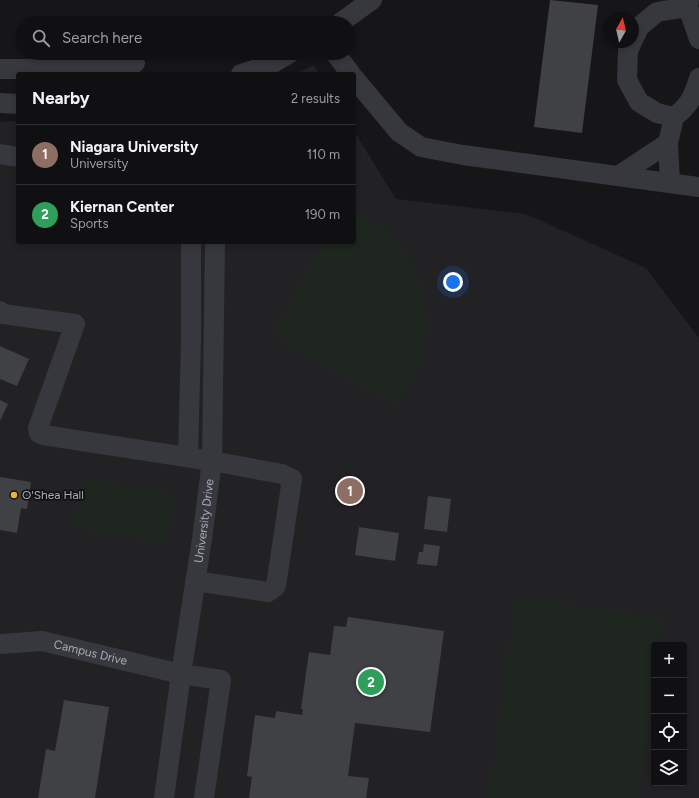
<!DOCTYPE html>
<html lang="en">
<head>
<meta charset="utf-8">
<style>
	body { margin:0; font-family:Figtree,sans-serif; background:#19191b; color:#f1f3f6 }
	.controls { position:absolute; right:12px; bottom:12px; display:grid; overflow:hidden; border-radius:4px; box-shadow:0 2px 6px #0003 }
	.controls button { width:36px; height:36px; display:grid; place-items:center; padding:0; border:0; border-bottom:1px solid #303032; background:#101012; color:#f1f3f6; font:20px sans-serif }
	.compass { position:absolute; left:603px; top:12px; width:36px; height:36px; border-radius:50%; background:#101012; box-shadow:0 2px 6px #0003; rotate:8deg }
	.you { position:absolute; left:453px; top:282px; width:14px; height:14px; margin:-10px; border:3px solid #fff; border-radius:50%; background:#1a73e8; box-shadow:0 0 0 6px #1a73e833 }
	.badge { display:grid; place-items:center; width:26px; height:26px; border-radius:50%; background:#f2b134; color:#fff; font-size:13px; font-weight:700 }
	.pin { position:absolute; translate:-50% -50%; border:2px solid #fff; box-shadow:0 1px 4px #0006 }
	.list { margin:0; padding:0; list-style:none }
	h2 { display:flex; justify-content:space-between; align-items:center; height:52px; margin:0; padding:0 16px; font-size:17px }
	h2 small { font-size:13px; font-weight:400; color:#9c9d9f }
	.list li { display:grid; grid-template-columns:26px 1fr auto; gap:12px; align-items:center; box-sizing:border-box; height:60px; padding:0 16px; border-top:1px solid #303032 }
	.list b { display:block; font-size:15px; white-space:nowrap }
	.list p { margin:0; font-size:13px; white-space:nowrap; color:#9c9d9f }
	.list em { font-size:13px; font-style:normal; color:#9c9d9f }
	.icon { flex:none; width:22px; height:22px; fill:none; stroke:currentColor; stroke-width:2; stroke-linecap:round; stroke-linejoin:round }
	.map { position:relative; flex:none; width:699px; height:798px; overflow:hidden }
	.search { position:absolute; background:#101012; box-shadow:0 2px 6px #0003; left:16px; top:16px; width:340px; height:44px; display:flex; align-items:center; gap:10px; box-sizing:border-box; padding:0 14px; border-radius:22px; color:#9c9d9f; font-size:15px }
	.panel { position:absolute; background:#101012; box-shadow:0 2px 6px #0003; left:16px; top:72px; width:340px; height:172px; border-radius:4px }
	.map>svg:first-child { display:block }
	.built { fill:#222225; fill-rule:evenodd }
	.green { fill:#1e261f }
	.building { fill:#404145 }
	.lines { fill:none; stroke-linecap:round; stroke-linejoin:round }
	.minor { stroke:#37383d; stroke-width:20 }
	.poi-dot { fill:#f2b134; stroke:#111113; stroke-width:1.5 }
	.labels { text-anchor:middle; stroke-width:3.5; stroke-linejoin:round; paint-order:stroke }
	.poi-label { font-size:12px; fill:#a8adb8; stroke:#111113; text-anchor:start }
	.street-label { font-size:12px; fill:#a8adb8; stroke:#111113 }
</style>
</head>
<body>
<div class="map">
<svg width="699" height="798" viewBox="0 0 699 798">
	<rect width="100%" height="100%" fill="#161618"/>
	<!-- built -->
	<path class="built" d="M314,65L319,74H296Z
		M18,121V242H354V131L396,199L526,214L646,268L699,338V798H0V122ZM654,645H684V783H654Z"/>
	<!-- green -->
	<path class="green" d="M354,214L385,227L415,266L429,324L419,369L397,405L288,347L274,328L325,242H354Z
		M82,479L176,495L167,544L73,528Z
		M516,598L662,618L658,645H654V677L638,798H489Z"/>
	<!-- building -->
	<path class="building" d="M550,0L598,5L582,133L534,127Z
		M0,346L29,359L17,386L0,379Z
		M0,400L8,404L0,421Z
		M0,477L31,482L27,509L21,508L17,533L0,530Z
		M428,496L451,499L447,532L424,529Z
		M359,527L399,533L395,561L355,555Z
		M424,544L440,546L437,566L417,564L419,552H423Z
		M348,617L444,631L430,732L355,723L348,776L369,778L366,798H249L252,777L247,776L255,715L275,718L276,711L302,715L303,709H301L309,652L330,655L334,626L346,627Z
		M64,700L109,707L95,798H38L46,749L55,751Z"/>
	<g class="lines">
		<!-- minor -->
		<g class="minor">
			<path d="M689,0L688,7L699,39"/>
			<path d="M340,23L372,0"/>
			<path d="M633,40L639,27L657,12L688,7"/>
			<path d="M632,42L628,51L627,80L639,102L657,113L674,117C689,106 694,96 699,78"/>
			<path d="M335,53L351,74"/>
			<path d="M0,69H76L135,63"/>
			<path d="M241,74L270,65L290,53"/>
			<path d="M354,78L399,132L421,147L463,155L699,187"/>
			<path d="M0,103L18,104"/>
			<path d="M0,154L18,157"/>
			<path d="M618,176L668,143"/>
			<path d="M670,182L668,143L674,117"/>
			<path d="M0,311L3,314L75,324L38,428L39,433L43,435L212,461L282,474L292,479L276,586L268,592L195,581"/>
			<path d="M188,457L191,340V242"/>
			<path id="s1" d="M0,644L42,641L181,674L221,680L204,798"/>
			<path id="s2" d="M164,798L181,674L202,539L212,461L215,242"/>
		</g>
	</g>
	<!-- markers -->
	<circle class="poi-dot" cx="14" cy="495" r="4"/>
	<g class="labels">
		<!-- poi labels -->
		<g class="poi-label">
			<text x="22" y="499">O'Shea Hall</text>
		</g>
		<!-- street labels -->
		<g class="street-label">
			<text dy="4" stroke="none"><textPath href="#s2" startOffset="280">University Drive</textPath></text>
			<text dy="4" stroke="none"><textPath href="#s1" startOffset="92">Campus Drive</textPath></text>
		</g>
	</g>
</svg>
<div class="controls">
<button>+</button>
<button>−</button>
<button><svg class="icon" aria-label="locate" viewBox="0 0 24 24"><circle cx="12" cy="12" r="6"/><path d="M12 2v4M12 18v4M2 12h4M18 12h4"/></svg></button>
<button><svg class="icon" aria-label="layers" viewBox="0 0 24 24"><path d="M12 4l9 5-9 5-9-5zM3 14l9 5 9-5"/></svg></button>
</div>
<svg class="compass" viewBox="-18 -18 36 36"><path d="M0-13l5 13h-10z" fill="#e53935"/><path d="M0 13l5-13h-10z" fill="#9c9d9f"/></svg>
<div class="you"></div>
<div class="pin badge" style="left:350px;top:491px;background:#8d6e63">1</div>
<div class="pin badge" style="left:371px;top:682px;background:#2e9e5b">2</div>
<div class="search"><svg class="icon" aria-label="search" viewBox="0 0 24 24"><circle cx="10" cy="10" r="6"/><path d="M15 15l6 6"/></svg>Search here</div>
<section class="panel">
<h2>Nearby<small>2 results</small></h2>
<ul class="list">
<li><span class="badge" style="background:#8d6e63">1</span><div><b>Niagara University</b><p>University</p></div><em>110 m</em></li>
<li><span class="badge" style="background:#2e9e5b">2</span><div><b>Kiernan Center</b><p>Sports</p></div><em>190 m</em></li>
</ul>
</section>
</div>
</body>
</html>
